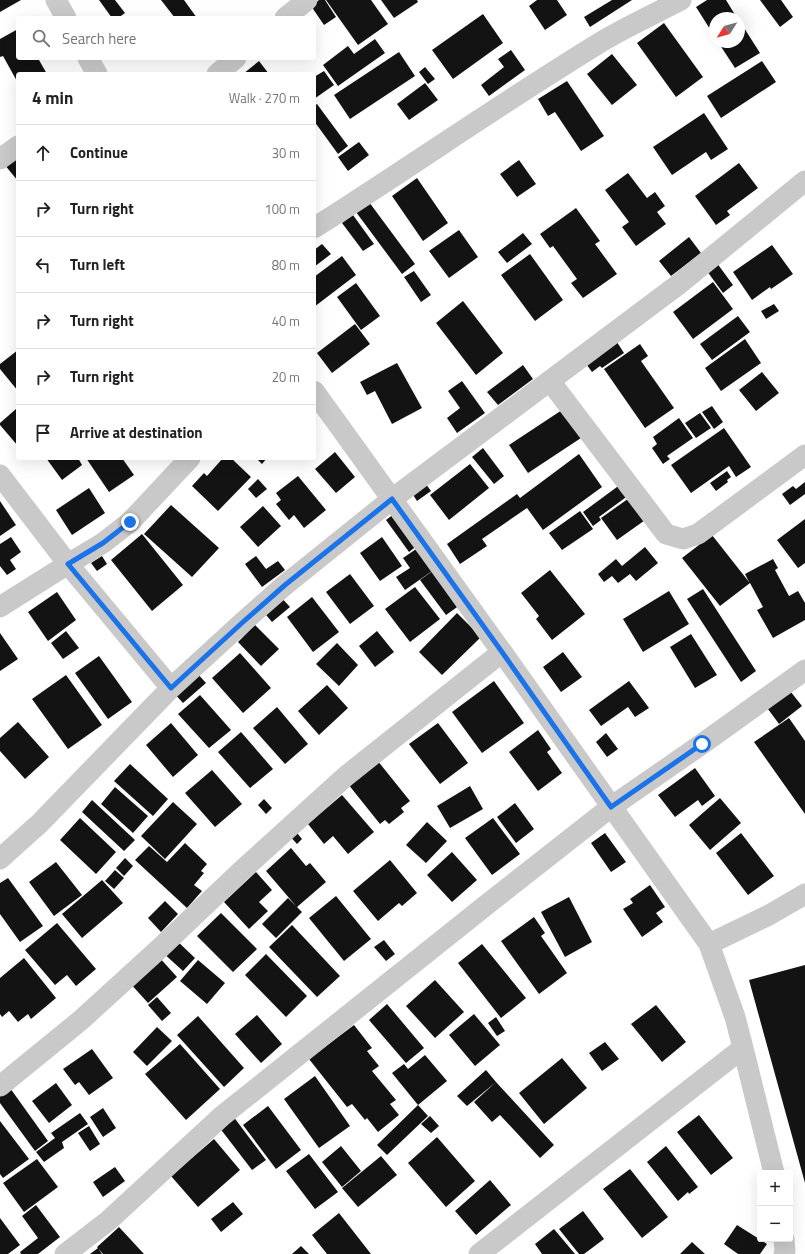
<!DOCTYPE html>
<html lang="en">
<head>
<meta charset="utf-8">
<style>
	body { margin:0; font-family:"Titillium Web",sans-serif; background:#f6f6f6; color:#202124 }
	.controls { position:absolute; right:12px; bottom:12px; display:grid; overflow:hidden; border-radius:4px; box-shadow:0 4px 16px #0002 }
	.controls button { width:36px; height:36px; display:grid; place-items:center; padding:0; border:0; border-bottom:1px solid #e0e0e0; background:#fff; color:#202124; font:20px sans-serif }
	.compass { position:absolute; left:709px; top:12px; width:36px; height:36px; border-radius:50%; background:#fff; box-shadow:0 4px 16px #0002; rotate:233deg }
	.stop { position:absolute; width:12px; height:12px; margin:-9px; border:3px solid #1a73e8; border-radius:50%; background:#fff }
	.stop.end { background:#1a73e8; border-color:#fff; box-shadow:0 1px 4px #0008 }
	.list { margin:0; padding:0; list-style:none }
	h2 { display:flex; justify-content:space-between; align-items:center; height:52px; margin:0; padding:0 16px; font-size:17px }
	h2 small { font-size:13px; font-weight:400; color:#757577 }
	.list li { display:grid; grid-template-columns:26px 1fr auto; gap:12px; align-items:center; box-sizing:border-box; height:56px; padding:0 16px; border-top:1px solid #e0e0e0 }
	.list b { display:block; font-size:15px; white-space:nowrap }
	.list em { font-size:13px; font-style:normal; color:#757577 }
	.icon { flex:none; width:22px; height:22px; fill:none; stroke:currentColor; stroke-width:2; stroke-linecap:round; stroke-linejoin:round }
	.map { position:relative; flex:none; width:805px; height:1254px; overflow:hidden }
	.search { position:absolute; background:#fff; box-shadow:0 4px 16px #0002; left:16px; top:16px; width:300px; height:44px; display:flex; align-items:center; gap:10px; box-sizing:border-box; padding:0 14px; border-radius:4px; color:#757577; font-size:15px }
	.panel { position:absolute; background:#fff; box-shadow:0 4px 16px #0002; left:16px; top:72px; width:300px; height:388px; border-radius:4px }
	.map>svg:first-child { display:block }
	.building { fill:#131313 }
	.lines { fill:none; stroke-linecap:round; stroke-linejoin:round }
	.street { stroke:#c9c9c9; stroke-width:21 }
	.route { stroke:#1a73e8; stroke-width:5 }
</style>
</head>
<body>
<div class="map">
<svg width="805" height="1254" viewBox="0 0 805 1254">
	<rect width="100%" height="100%" fill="#fff"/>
	<!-- building -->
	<path class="building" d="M0,0H21L0,12Z
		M99,0H115L125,13L118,18H112Z
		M161,0H184L197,18H175Z
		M319,0H325L336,17L324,25L311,6Z
		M326,0H371L388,24L358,45Z
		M381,0H417L418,2L394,18Z
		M537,0H557L567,15L545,30L529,6Z
		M612,0H632L590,27L584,17Z
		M707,0H726L737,18H715V37L696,7Z
		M760,0H781L793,17L780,27Z
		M483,14L503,43L453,79L432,50Z
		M739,20L760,53L735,68L718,42H739Z
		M664,23L703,77L676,97L637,43Z
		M18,29V58H43L39,60L47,74H18V83L3,56L0,57V39Z
		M375,39L385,53L338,86L323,65L348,46L354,54Z
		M511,50L525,70L489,96L481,85L504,67L498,59Z
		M399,52L415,76L350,119L334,95Z
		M612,54L637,85L612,105L587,74Z
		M259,61L269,74H243Z
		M762,61L776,82L721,118L707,96Z
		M425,67L435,79L428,84L419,72Z
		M324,71L334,85L314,99V77Z
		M567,81L604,136L581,151L555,112L548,116L538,99Z
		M425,83L438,100L409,120L397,104Z
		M317,104L348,146L338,154L314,121V106Z
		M704,113L728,149L711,160L706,152L672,175L653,147Z
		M359,142L369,155L348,171L338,157Z
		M18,153V181L4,164Z
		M519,160L536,184L517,197L500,174Z
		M739,163L758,188L727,211L730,215L716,225L695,196Z
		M628,173L647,198L655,192L665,206L657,212L666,224L636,246L622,227L629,222L605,190Z
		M417,178L448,223L423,241L392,196Z
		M369,202L415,264L402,274L356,212Z
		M576,208L600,241L595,244L617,274L583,298L571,283L577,279L553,246L550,248L540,234Z
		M353,215L374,244L363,251L342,223Z
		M459,230L478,257L449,278L429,251Z
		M523,233L532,244L507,263L498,252Z
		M689,237L701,253L671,276L659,261Z
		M322,244L331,254L314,267V250Z
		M772,245L793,274L771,289L770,287L752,300L733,272Z
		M530,254L563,300L535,321L501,275Z
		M342,256L356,275L314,307V277Z
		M714,259L733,285L723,293L704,267Z
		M414,271L431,295L421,302L404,277Z
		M713,282L733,309L693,339L673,312Z
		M356,283L380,316L361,330L337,297Z
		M463,301L503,353L476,375L436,323Z
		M774,304L779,311L766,319L761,311Z
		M738,316L750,332L712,360L700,344Z
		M355,324L370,344L332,373L317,353Z
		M615,339L624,353L602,368L600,366L592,372L584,361Z
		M745,339L761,363L721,391L705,368Z
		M640,344L648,356L641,361L674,408L645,428L604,369Z
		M18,350V391L0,369V364Z
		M397,363L422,408L392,424L375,391L367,395L360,382Z
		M523,365L533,379L498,405L487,392Z
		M762,372L779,393L756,411L739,390Z
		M462,381L485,413L457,433L447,418L460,408L448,391Z
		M712,406L723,422L714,429L702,412Z
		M16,409L18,412V446L0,425V423Z
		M562,410L581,438L528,473L509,445Z
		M700,413L711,428L696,438L685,423Z
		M679,418L693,438L667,456L670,459L663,464L652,448L657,444L653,437Z
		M724,428L751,467L736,477L729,466L691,493L671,465Z
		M483,448L504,476L494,484L472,457Z
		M335,452L355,477L336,493L315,469Z
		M579,454L602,487L543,530L527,508L482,539L487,546L460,564L447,544L517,494L520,498Z
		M46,458H78L82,465L62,480Z
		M86,458H122L134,475L109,492Z
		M223,458H231L251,477L218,511L192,486L204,473L207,476Z
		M256,458H267L262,464Z
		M470,464L489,488L449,520L430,495Z
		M727,471L731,477L727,480L728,482L716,491L710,483Z
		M298,476L326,510L304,528L294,515L289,520L276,504L281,500L276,493Z
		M258,479L267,489L256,498L248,489Z
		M423,480L431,491L417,501L410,490Z
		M805,482V494L790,505L782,494L793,486L796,489Z
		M621,484L629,495L599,517L601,520L593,526L583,512Z
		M89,488L105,513L72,535L56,510Z
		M632,496L648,518L617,540L601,518Z
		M0,501L16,525L0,536Z
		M171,505L219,548L192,577L144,534Z
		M263,506L281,526L258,547L240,527Z
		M580,511L593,529L562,550L549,533Z
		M395,513L418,545L409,552L386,520Z
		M805,519V563L798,568L777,540Z
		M142,534L183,585L152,611L111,560Z
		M712,535L749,582L745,574L773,559L778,568L775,570L789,596L798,591L805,603V620L773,638L757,610L763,607L750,583L720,606L682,558Z
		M11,537L21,552L10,560L16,569L7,575L0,566V544Z
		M382,537L402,566L380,581L360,553Z
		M419,547L435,569L405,590L396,577L410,568L403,558Z
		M645,547L658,563L636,581L630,574L618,583L612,576L604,582L598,574L616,559L622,566Z
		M102,556L107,564L97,571L91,563Z
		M256,556L266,569L278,561L285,570L262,587L245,564Z
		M434,570L460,605L446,615L420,580Z
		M550,570L585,614L552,640L536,619L539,616L521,593Z
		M350,574L374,606L350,624L326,592Z
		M415,587L440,619L410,642L385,609Z
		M703,589L756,671L741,682L687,599Z
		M669,591L689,624L643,652L623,619Z
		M57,592L76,620L48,641L28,612Z
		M278,594L290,607L272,622L261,609Z
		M312,597L339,632L313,652L287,617Z
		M457,613L481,637L442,675L419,652Z
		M255,625L279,649L261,666L238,642Z
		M66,631L79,648L63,659L51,643Z
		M377,631L394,652L375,667L359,646Z
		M0,633L18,659L0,671Z
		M691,634L717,675L695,688L670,647Z
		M337,643L358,665L339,686L316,664Z
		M563,652L582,677L561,692L543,667Z
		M240,653L271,688L243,713L212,678Z
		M99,656L132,702L108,719L75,673Z
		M196,672L206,683L183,703L173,692Z
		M66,675L102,725L68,749L32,699Z
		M494,681L524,723L482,753L452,712Z
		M629,681L649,708L635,717L628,707L601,726L589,710Z
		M327,685L348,708L319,735L298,711Z
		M787,687L802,706L779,724L765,705Z
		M200,695L231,730L209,748L178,714Z
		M277,707L308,744L285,764L253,728Z
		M789,718L805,741V814L754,742Z
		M18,722L49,757L25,779L0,751V738Z
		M171,723L198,755L173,777L146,745Z
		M438,723L468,763L440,784L409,744Z
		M538,730L551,749L547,752L562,773L538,791L509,752Z
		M241,732L273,769L250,788L218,752Z
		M606,733L618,749L607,757L596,742Z
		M377,760L410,801L401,808L404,812L389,824L385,820L380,824L348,784Z
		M130,764L168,799L153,816L114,781Z
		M695,768L715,796L702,806L698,800L675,817L658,795Z
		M212,770L242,804L215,827L185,793Z
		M470,786L483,809L450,828L437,806Z
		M115,787L148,816L133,833L101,804Z
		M342,795L374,832L348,854L333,836L324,844L308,824Z
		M720,798L741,823L710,850L689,825Z
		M264,799L272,808L266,814L258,805Z
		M92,800L135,840L124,851L82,812Z
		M173,802L197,824L165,859L141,836Z
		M515,803L534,829L516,843L497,817Z
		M80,818L116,852L96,874L60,840Z
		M493,818L520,854L492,875L465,838Z
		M427,822L447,841L426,863L406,845Z
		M293,828L302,839L297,844L287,833Z
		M605,833L626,862L611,872L591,843Z
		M741,833L774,876L748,895L716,853Z
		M185,843L207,864L201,871L204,873L194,885L202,891L187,908L135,860L149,846L167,862Z
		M291,848L306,866L310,863L326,882L297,907L302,912L276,938L262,924L288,898L296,906L266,871Z
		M452,852L477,880L452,902L427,875Z
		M125,858L133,866L124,876L116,868Z
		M390,860L417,893L402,906L399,903L378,921L353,891Z
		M56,862L82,895L54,916L29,882Z
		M115,870L124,878L114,889L105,881Z
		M256,872L272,890L259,902L268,911L249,929L224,902Z
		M8,878L43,926L20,942L0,914V883Z
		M102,880L123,903L82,938L62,914Z
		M650,885L665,907L656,913L663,922L642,937L623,909L633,903L630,899Z
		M336,896L371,939L344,961L309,918Z
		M569,897L592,942L565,957L541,912Z
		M165,901L178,914L161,932L148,918Z
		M221,913L257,949L233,972L197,936Z
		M534,917L545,933L541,936L567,973L539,994L501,941Z
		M57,923L96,969L76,986L67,975L55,985L25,950Z
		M292,925L340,976L317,997L269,947Z
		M174,938L195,958L183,971L162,952Z
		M384,940L395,954L386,961L374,947Z
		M482,944L526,998L501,1018L458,963Z
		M266,954L307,996L286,1017L245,975Z
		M158,956L177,977L148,1003L129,982Z
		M24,958L56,998L31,1019L28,1014L18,1022L9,1011L2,1017L0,1014V978Z
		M198,960L225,983L207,1004L180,981Z
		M805,965V1183L749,980Z
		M435,980L464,1012L435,1038L406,1006Z
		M157,997L171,1013L162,1021L148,1005Z
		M387,1004L424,1048L406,1063L369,1020Z
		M656,1005L686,1042L662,1062L631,1024Z
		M474,1014L500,1045L475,1066L449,1035Z
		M257,1015L282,1044L261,1063L235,1034Z
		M198,1016L244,1068L224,1087L177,1035Z
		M496,1017L505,1031L497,1036L488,1023Z
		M354,1025L372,1048L367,1051L379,1066L372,1071L396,1100L390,1104L399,1115L378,1132L367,1118L365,1120L352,1104L347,1107L309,1059Z
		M157,1027L172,1041L147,1066L133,1052Z
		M605,1042L619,1059L602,1071L589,1053Z
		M180,1044L220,1089L186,1120L145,1074Z
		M92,1049L113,1078L89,1095L79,1082L75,1085L63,1069Z
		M425,1055L447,1081L418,1105L392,1073L404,1064L408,1069Z
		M562,1058L587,1088L544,1124L519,1093Z
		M486,1070L496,1082L467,1106L457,1096Z
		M315,1076L350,1126L319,1148L284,1099Z
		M496,1082L554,1145L540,1158L500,1115L492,1122L474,1102Z
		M56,1083L72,1105L49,1123L32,1101Z
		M10,1088L48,1141L35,1151L0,1103V1095Z
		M418,1105L428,1116L387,1155L377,1145Z
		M268,1106L301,1150L276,1169L243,1125Z
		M103,1108L116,1128L103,1137L90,1117Z
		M80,1113L88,1124L62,1142L64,1148L44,1162L36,1152L55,1138L51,1133Z
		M699,1115L733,1158L711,1175L677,1132Z
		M233,1116L266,1160L252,1170L219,1127Z
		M430,1116L439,1126L431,1133L421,1124Z
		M0,1121L29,1159L3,1178L0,1174Z
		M89,1126L100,1144L90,1151L78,1133Z
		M437,1137L475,1181L446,1207L408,1163Z
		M214,1139L240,1170L198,1207L171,1176Z
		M341,1146L361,1171L342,1187L322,1162Z
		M666,1146L698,1187L689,1194L688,1192L678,1201L647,1162Z
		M309,1154L338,1192L315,1209L286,1171Z
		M381,1156L397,1175L358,1207L342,1188Z
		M37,1159L58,1187L24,1212L3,1183Z
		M115,1167L125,1181L103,1197L93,1182Z
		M630,1169L668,1217L642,1238L603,1189Z
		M490,1180L511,1205L476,1235L455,1211Z
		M233,1202L243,1214L221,1232L211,1219Z
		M36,1205L60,1237L38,1254H21L20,1252L38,1238L22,1216Z
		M583,1211L604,1239L584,1254H579L559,1229Z
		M339,1213L371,1254H327L312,1235Z
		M0,1218L20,1245L8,1254H0Z
		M737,1225L767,1244L760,1254H738L724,1244Z
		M119,1227L144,1254H103L97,1247Z
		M554,1229L575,1254H542L535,1244Z
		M692,1242L705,1254H680Z
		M301,1246L309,1254H292Z
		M98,1248L102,1254H90Z"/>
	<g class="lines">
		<!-- street -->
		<path class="street" d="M56,0L66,18
			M285,18L307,0
			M88,58L97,74
			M217,74L236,58
			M0,159L18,146
			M314,228C412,166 507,99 606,39C630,25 656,13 681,0
			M550,381L666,534L683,539L698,534L805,455
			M314,391L502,652L709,944L735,1017L743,1048L479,1254
			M0,475L68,564L171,688
			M0,607L68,564L103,543L130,522L190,458
			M0,859L40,823L171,688L243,622L285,585L392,499L679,284L805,181
			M709,944L769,915L805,894
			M743,1048L774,1173
			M0,1086L81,1020L160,948L239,873L346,776L502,652
			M784,1239L785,1251L784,1254
			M65,1254L108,1221L222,1116L485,906L611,807L702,744L805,670"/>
	</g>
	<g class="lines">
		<!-- route -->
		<path class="route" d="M130,522L103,543L68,564L171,688L243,622L285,585L392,499L502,652L611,807L702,744"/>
	</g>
</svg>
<div class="controls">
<button>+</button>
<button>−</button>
</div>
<svg class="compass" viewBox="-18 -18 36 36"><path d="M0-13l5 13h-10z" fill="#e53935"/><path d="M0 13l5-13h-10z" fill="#757577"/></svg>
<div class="stop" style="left:702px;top:744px"></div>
<div class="stop end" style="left:130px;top:522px"></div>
<div class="search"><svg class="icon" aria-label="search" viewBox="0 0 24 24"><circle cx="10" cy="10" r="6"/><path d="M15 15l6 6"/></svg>Search here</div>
<section class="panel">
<h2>4 min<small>Walk · 270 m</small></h2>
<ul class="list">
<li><svg class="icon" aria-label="ahead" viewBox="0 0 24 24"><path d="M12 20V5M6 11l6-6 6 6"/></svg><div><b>Continue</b></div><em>30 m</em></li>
<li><svg class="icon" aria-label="right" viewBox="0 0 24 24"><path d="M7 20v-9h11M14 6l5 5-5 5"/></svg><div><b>Turn right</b></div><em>100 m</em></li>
<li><svg class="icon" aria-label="left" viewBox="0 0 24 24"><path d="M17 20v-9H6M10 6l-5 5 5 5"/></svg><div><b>Turn left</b></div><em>80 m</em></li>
<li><svg class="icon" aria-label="right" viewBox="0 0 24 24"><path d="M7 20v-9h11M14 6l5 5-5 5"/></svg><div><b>Turn right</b></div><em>40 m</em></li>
<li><svg class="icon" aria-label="right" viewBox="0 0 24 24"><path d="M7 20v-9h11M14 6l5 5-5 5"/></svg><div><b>Turn right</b></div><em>20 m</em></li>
<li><svg class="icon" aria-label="arrive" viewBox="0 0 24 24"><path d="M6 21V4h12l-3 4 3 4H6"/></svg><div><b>Arrive at destination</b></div></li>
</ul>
</section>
</div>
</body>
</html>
